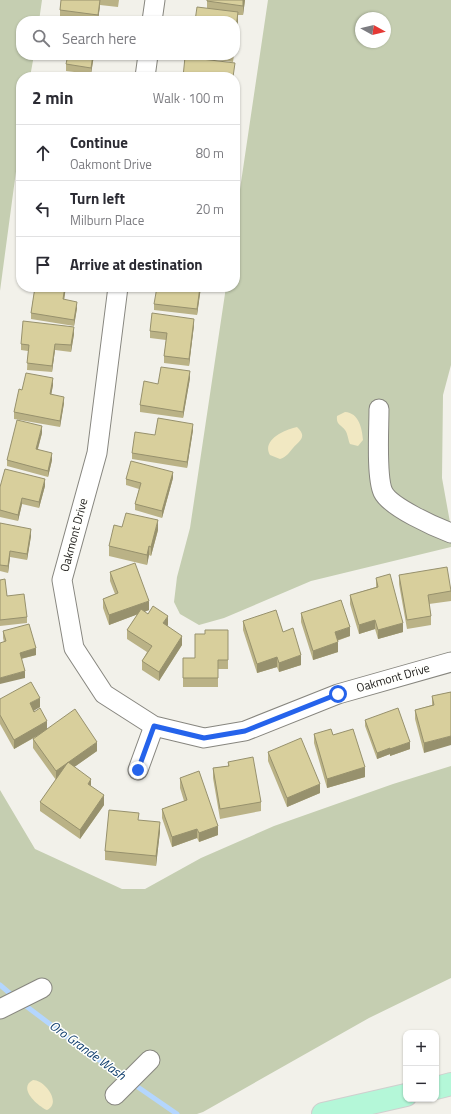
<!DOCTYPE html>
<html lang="en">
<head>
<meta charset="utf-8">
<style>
	body { margin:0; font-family:"Titillium Web",sans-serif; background:#f7f7f7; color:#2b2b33 }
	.controls { position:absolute; right:12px; bottom:12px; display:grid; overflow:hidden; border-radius:8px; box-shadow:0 1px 3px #0004 }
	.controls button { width:36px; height:36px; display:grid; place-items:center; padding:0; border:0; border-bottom:1px solid #e1e1e2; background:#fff; color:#2b2b33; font:20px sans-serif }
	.compass { position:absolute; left:355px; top:12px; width:36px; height:36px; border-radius:50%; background:#fff; box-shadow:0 1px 3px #0004; rotate:98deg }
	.stop { position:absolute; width:12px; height:12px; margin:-9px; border:3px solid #2563eb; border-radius:50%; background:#fff }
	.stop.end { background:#2563eb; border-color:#fff; box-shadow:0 1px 4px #0008 }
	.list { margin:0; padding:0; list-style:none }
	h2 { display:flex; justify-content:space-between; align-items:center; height:52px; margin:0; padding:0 16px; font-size:17px }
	h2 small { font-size:13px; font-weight:400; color:#7c7c81 }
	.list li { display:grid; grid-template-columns:26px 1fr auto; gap:12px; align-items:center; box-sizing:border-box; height:56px; padding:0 16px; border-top:1px solid #e1e1e2 }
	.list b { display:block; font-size:15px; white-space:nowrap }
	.list p { margin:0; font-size:13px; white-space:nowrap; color:#7c7c81 }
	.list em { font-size:13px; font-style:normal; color:#7c7c81 }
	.icon { flex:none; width:22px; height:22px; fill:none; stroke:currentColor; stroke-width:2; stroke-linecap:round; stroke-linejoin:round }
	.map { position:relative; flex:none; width:451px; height:1114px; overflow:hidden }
	.search { position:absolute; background:#fff; box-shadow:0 1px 3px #0004; left:16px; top:16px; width:224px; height:44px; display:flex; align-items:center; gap:10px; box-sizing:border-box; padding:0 14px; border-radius:16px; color:#7c7c81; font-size:15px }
	.panel { position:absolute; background:#fff; box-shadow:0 1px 3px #0004; left:16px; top:72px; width:224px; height:220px; border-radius:16px }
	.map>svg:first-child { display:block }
	.green { fill:#c5ceb1; fill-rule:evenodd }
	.sand { fill:#f1e8c2 }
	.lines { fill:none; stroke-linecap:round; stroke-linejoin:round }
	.stream { stroke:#b4d6fe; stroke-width:5 }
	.minor-casing { stroke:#87867f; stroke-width:21 }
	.major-casing { stroke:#cfcfce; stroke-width:24 }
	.minor { stroke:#fff; stroke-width:19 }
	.major { stroke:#b4f7d8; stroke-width:22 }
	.wall { fill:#bab286 }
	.shaded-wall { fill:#97916d }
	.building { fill:#d8cf9c; stroke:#97916d }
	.route { stroke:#2563eb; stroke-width:5 }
	.labels { text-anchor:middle; stroke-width:3; stroke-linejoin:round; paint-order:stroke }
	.street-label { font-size:12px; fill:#242321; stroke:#fffffc }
	.water-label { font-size:13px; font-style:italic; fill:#0d3c6d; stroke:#fffffc }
</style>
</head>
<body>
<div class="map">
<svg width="451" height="1114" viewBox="0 0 451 1114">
	<rect width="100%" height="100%" fill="#f2f1ea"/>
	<!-- green -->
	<path class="green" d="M0,0H42L39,21H21V55H34L30,77H21V134L0,291Z
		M268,0H451V365L443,395L442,478L451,528V547L311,581L224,618L199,625L180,614L174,602L177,577L190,528L226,287H235V223ZM361,18H385V42H361Z
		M451,766V978L369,1018L203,1112L197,1114H0V790L35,849L122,889H145L201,858L274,826L393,784Z"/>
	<!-- sand -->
	<path class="sand" d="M345,412C359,413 362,428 363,440L358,446L350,444C348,440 348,434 345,430C341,424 336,425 337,416Z
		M297,427C308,437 299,441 293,448C289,453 286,457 280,459L270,455C261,440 286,429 297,427Z
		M33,1080C45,1080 62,1103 47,1110C38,1106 17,1088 33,1080Z"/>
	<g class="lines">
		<!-- stream -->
		<path class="stream" d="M0,985L14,997
			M22,1003L87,1052L126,1078
			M132,1083L177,1114"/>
		<defs>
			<path id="minor" d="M152,21L155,0
				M145,77L148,55
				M118,287L97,453L62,580L74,648L104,694L154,726L204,738L245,731L338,694L451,662
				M379,409C379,428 376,477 383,492C390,507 435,527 451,533
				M138,770L154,726
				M0,1009L42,988
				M115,1095L150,1060"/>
			<path id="major" d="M436,1088L451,1084
				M323,1114L406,1095"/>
		</defs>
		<!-- minor casing -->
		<use href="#minor" class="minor-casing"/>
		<!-- major casing -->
		<use href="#major" class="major-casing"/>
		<!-- minor -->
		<use href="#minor" class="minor"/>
		<!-- major -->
		<use href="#major" class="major"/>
	</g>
	<!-- wall -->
	<path class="wall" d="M61,0H119L118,7L100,5L98,21L60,17V10Z
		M207,0H245L243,15H238V21L235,45V21L207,8Z
		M94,55L91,74L66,71V64Z
		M209,55H234L233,62L209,59Z
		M35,287H66L64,300L77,308L74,326L31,319V313Z
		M201,287L197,315L154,310V304Z
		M194,325L189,366L164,363V356L166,340L150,338V331Z
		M74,334L71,352L55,350L52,372L27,370L28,351L21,350V344Z
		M190,378L183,418L140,412V405Z
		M53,385L51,395L64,403L60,427L14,419V412L22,390Z
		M193,430L187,468L132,459V453L155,435Z
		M42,433L38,449L52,460L48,477L7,466V460Z
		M173,478L162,518L135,510V504L139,489L126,485V479Z
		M45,486L39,508L22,504L18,521L0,517V487Z
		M0,523L31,536L27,560L10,557L8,573L0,571Z
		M122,527L158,530L151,556L149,555L147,565L109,556V546Z
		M110,572L149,610L144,612L168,625L167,626L182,645L159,681L142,670V661L147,652L127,639V630L138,614L109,625L103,608V599L115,594L110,581Z
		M399,575L451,591V601L429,604L431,616V625L407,629L399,584Z
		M376,578L403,632L378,639L375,629L359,634L350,604V595L376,587Z
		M0,580L7,596L27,617V623L0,626Z
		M301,613L350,636L337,641L338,652L313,660L301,622Z
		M243,621L283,632L301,665L279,672L277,667L257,673L243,630Z
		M228,630V669H218V687H183V658H195L205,634Z
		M3,631L36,655L21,659L25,678L4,642L3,638Z
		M451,692L424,753L415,719V710L432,705V696Z
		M0,699L40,707L34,710L47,729L97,751L74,767L91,787L104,805L80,839L40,811V802L56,780L33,748V739L39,735L14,749L0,724Z
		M365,720L410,749L390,756V754L377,759L365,726Z
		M314,734L333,735L365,777L327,788L314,743Z
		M268,752L320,793L287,807L268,761Z
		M228,762L261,802V811L220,819L213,778V768L228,766Z
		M180,778L218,835L199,842L197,838L172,847L162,818V809L184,801L180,788Z
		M139,820L160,831L156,866L105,860V851Z"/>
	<!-- shaded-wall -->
	<path class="shaded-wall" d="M100,0V5L98,21V15Z
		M243,0H245L243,15Z
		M238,12V21L235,45V36Z
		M93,55H94L91,74V68Z
		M65,287H66L63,306V299Z
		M200,287H201L197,315V309Z
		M77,302V308L74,326V320Z
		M194,319V325L189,366V359Z
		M74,327V334L71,352V345Z
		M55,344V350L52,372V366Z
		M190,371V378L183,418V412Z
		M53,378V385L50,401V394Z
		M64,397V403L60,427V421Z
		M193,424V430L187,468V462Z
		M42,426V433L36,455V449Z
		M52,453V460L48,477V471Z
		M173,472V478L162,518V511Z
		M45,479V486L39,508V502Z
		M22,498V504L18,521V515Z
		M158,520V530L151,556V547Z
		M31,529V536L27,560V554Z
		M149,546V555L147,565V555Z
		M10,551V557L8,573V566Z
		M149,601V610L109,625V615Z
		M168,616V625L163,633V623Z
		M375,620V629L359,634V625Z
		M403,623V632L378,639V630Z
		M350,627V636L335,641V632Z
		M182,636V645L159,681V672Z
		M338,642V652L313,660V651Z
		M36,648V655L20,659V653Z
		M301,655V665L279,672V663Z
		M277,657V667L257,673V664Z
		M25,671V678L0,684V678Z
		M40,698V707L30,713V703Z
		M47,721V730L14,749V740Z
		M451,736V745L424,753V743Z
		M97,742V751L56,780V771Z
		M410,742V749L390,756V749Z
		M390,748V754L377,759V753Z
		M365,767V777L327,788V779Z
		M91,779V788L88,784Z
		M320,784V793L287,807V798Z
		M104,795V805L80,839V830Z
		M160,822V831L156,866V856Z
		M218,826V835L199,842V833Z
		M197,829V838L172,847V837Z"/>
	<!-- building -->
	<path class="building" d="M61,0H100L98,15L60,10Z
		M207,0H243V6L207,1Z
		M197,7L238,12L235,36V21H195Z
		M68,55H93L91,68L66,64Z
		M185,57L235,63L233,77H183Z
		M62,74L77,77H62Z
		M35,287H65L63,299L77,302L74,320L31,313Z
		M157,287H200L197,309L154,304Z
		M152,313L194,319L189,359L164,356L167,333L150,331Z
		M23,321L74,327L71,345L55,344L52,366L27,363L29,345L21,344Z
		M161,367L190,371L183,412L140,405L144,381L158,384Z
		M26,373L53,378L50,394L64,397L60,421L14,412L19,389L22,390Z
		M158,418L193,424L187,462L132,453L135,432L155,435Z
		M17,420L42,426L36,449L52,453L48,471L7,460Z
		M131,461L173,472L162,511L135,504L141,483L126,479Z
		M5,469L45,479L39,502L22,498L18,515L0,510V487Z
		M126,513L158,520L151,547L149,546L147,555L109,546L114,525L122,527Z
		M0,523L31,529L27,554L10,551L8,566L0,565Z
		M135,563L149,601L109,615L103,599L118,593L110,572Z
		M447,567L451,591L428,595L431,616L407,620L399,575Z
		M390,574L403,623L378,630L375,620L359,625L350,595L378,587L376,578Z
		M5,579L7,596L24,594L27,617L0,620V580Z
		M341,600L350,627L335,632L338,642L313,651L301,613Z
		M153,606L168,616L163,623L182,636L159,672L142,661L152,646L127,630L141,609L148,614Z
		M276,610L283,632L293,628L301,655L279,663L277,657L257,664L243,621Z
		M29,624L36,648L20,653L25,671L0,678V643L6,641L3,631Z
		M205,630H228V660H218V678H183V658H195V634H205Z
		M31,682L40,698L30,703L34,712L40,708L47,721L14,740L0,715V699Z
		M451,692V736L424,743L415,710L434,705L432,696Z
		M398,708L410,742L390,749V748L377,753L365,720Z
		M75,709L97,742L56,771L33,739Z
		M331,729L333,735L353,729L365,767L327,779L314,734Z
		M301,738L320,784L287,798L268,752Z
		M253,757L261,802L220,809L213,768L229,766L228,762Z
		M68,762L91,779L88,784L104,795L80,830L40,802Z
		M199,771L218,826L199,833L197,829L172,837L162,809L187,800L180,778Z
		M109,810L139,813L138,820L160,822L156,856L105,851Z"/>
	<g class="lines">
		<!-- route -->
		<path class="route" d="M138,770L154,726L204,738L245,731L338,694"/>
	</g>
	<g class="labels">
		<!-- street labels -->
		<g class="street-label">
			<text transform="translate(74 535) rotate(-75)" y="4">Oakmont Drive</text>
			<text transform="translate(393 678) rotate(-16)" y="4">Oakmont Drive</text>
		</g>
		<!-- water labels -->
		<g class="water-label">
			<text transform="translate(88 1050) rotate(36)" y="5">Oro Grande Wash</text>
		</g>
	</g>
</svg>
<div class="controls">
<button>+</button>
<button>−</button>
</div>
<svg class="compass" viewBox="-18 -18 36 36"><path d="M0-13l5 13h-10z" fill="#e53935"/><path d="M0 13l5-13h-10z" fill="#7c7c81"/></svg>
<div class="stop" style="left:338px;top:694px"></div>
<div class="stop end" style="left:138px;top:770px"></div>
<div class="search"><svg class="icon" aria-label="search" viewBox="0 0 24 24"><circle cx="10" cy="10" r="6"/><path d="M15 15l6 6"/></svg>Search here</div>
<section class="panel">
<h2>2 min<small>Walk · 100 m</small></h2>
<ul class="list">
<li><svg class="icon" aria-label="ahead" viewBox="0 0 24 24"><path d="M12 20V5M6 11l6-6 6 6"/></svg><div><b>Continue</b><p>Oakmont Drive</p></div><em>80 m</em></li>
<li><svg class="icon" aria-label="left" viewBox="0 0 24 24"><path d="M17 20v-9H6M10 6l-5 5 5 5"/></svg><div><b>Turn left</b><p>Milburn Place</p></div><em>20 m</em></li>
<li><svg class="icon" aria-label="arrive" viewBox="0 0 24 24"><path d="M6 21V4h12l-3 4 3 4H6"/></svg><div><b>Arrive at destination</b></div></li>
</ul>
</section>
</div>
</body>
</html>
